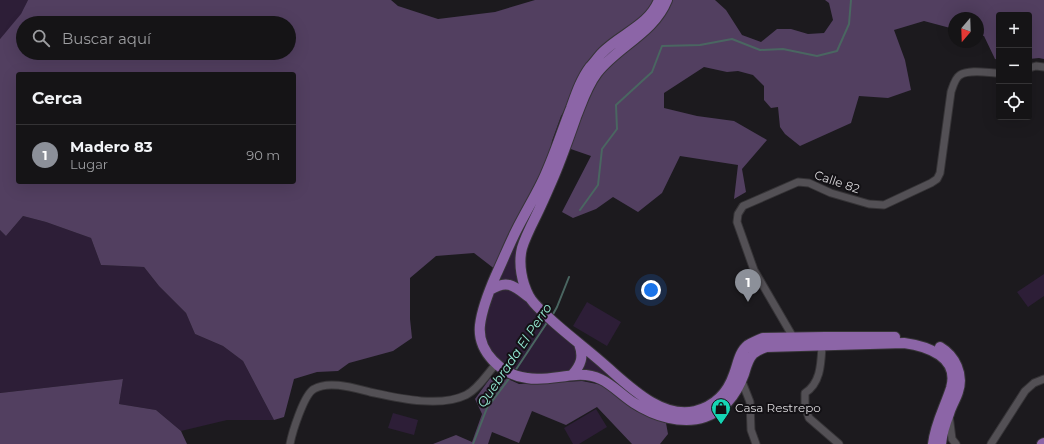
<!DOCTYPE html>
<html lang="es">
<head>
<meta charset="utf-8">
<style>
	body { margin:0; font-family:Montserrat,sans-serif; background:#222123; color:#f1f3f6 }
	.controls { position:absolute; right:12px; top:12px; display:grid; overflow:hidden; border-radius:4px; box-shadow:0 4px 16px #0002 }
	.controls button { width:36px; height:36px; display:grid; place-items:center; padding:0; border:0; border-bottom:1px solid #343335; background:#151416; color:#f1f3f6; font:20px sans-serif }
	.compass { position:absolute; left:948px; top:12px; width:36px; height:36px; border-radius:50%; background:#151416; box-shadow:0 4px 16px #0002; rotate:199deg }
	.you { position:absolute; left:651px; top:290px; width:14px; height:14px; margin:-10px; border:3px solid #fff; border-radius:50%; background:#1a73e8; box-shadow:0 0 0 6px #1a73e833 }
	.badge { display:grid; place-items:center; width:26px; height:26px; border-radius:50%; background:#8c9099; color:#fff; font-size:13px; font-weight:700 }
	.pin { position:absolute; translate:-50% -33px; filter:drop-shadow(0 1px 2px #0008) }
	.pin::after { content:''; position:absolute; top:21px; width:14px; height:12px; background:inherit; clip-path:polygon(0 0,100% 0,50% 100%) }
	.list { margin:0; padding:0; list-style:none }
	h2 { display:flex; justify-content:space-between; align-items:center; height:52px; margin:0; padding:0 16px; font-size:17px }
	h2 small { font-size:13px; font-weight:400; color:#9d9ea1 }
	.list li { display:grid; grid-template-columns:26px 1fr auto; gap:12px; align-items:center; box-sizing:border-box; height:60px; padding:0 16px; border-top:1px solid #343335 }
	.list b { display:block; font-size:15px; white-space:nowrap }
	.list p { margin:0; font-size:13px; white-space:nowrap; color:#9d9ea1 }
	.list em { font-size:13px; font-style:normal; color:#9d9ea1 }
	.icon { flex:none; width:22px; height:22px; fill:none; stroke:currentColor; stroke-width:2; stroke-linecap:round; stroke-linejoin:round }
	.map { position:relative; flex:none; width:1044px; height:444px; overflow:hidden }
	.search { position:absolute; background:#151416; box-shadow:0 4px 16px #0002; left:16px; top:16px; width:280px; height:44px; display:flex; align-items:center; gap:10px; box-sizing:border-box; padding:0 14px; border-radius:22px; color:#9d9ea1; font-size:15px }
	.panel { position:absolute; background:#151416; box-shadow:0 4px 16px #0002; left:16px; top:72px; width:280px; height:112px; border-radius:4px }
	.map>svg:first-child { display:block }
	.green { fill:#2d1e37 }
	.forest { fill:#523f60; fill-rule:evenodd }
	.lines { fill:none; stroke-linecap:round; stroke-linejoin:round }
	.stream { stroke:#4a6661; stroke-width:2 }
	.minor-casing { stroke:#363437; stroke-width:9 }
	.primary-casing { stroke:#363437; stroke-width:12 }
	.minor { stroke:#535055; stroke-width:7 }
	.primary { stroke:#8c65a7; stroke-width:10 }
	.labels { text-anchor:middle; stroke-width:4; stroke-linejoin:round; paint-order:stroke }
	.street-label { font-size:12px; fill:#dbd9dc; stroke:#131115 }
	.poi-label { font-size:12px; fill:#dbd9dc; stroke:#131115; text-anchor:start }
	.water-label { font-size:13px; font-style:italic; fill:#97eed7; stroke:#131115 }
</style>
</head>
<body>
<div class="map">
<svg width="1044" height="444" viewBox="0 0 1044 444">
	<rect width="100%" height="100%" fill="#1c1a1e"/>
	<!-- green -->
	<path class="green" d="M0,0H28L21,15L0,39Z
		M547,183L529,220L522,287L497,282L513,246Z
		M23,216L46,222L91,238L101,265L144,267L159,286L186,313L195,334L223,346L243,361L274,420H227L181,431L156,410L119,404L123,379L0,393V230L6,236Z
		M1044,274V296L1028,307L1017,292Z
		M508,287L516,292L549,325L578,350L579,362L571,371C558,372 538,377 525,375C521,374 516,370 511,368C477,352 479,319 495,290Z
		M587,302L621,322L607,346L573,326Z
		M585,352L613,377L596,372L580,371Z
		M596,409L607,427L579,444H573L564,428Z
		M393,413L418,420L414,435L388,428Z"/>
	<!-- forest -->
	<path class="forest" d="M28,0H391L398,6L438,19L495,12L535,0H659L657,4L602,52L561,116L552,141L546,173L496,270L474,253L436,256L410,278V319L412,338L393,351L349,363L338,371L317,372L294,379L284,417L274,420L243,361L223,346L195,334L186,313L159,286L144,267L101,265L91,238L46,222L23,216L6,236L0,230V39L21,14ZM23,23H289V53H23ZM18,74H294V182H18Z
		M667,0H715L726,10L742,35L761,42L777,29H791L808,34L824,33L833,20L829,3L825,0H1044V59L1039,58L1029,59V15H999V60L995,59L984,36L978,35V18H954V29L924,21L894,30L905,60L911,90L888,98L859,96L851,123L800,146L785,134L780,127L778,107L771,108L764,100V86L753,75L738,71L727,72L704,67L664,93V108L697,116L734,121L767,140L742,169L746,192L734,199L738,165L680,156L662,193L638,212L613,197L596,209L573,218L562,212L591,156L565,147L597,74Z
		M499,375L519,384L582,381L602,385L636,411L666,423L668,434L660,444H632L597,407L566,425L532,411L519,443L492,432L488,444H433L456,435L472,442L482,414L475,399L491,377Z
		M123,379L119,404L156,410L181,431L187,444H0V393Z"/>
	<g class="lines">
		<!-- stream -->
		<path class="stream" d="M580,210L598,185L602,149L617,129L616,105L652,72L662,46L700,45L732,39L760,50L783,49L817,56L837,51L849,24L851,0
			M552,316L557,307L569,277
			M515,371L548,321
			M473,444L487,408L511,376"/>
		<defs>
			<path id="minor" d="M1029,68L1036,66L1044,67
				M793,337L754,270L737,222L738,214L743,206L798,182L809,183L831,193L869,204L884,205L931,183L937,179L940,173L951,92C953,86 955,78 960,75C969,69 989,73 999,73
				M822,345C821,363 821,383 805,393V407L809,418L839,444
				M741,379L750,402L751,430L756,444
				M949,415L952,439L956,444
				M290,444C292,433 304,394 314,389C329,380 354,388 370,392C398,398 439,408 466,395C478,389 487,374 496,364
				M991,444L1025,391L1034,383L1044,379"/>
			<path id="primary" d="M659,0C649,26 620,34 602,53C598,57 594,63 590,67C581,79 576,94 571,108C561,133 553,160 541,184C533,200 524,215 516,231C509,245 503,260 496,275C489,291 482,308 480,325C477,352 502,375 527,378C543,381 560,376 576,375C604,373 613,389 634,403C654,416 682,425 705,417C725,410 737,393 744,374C746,367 748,359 753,354C757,350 761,349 766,347L904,343C927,346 960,357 951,388C945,407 935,424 933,444
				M667,0C654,33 618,46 597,73C587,86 582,102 576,117C569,137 562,157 554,176C548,190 542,204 535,218C530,228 525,238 522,248C518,264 522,283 529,296C533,304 541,310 547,316C566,334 587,349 607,367C630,387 662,419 695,411C715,406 728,392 734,374C738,364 739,352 748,345C753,342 758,340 763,338L825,337H895
				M490,290C508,279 514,286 530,298
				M940,347C955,356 964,374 958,392C956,399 951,406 949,414C945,424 942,434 941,444
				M572,375C581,365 584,357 579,344
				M1042,444L1044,443"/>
		</defs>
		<!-- minor casing -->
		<use href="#minor" class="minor-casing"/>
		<!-- primary casing -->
		<use href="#primary" class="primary-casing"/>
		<!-- minor -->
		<use href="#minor" class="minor"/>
		<!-- primary -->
		<use href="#primary" class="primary"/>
	</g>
	<!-- icons -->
	<defs>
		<symbol id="shop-pin" viewBox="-11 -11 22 30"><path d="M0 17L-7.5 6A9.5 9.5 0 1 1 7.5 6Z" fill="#15d5b3" stroke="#131115"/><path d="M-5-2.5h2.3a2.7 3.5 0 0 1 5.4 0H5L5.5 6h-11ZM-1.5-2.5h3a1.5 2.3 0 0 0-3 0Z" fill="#111"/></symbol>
	</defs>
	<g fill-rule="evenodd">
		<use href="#shop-pin" x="710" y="397" width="22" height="30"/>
	</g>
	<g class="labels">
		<!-- street labels -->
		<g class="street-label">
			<text transform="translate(837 182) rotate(19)" y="4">Calle 82</text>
		</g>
		<!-- poi labels -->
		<g class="poi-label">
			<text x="735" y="412">Casa Restrepo</text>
		</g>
		<!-- water labels -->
		<g class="water-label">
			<text transform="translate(514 355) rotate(-56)" y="5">Quebrada El Perro</text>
		</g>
	</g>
</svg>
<div class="controls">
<button>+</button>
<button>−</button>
<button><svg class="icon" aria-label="locate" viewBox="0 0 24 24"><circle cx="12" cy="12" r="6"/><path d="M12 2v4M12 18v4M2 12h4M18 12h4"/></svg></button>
</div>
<svg class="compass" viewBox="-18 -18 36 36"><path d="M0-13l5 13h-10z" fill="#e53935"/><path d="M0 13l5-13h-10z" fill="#9d9ea1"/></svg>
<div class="you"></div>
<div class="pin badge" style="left:748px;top:302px">1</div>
<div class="search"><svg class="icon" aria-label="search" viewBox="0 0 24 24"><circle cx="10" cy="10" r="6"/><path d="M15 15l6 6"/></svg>Buscar aquí</div>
<section class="panel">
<h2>Cerca<small></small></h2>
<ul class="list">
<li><span class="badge">1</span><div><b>Madero 83</b><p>Lugar</p></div><em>90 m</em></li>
</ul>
</section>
</div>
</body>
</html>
